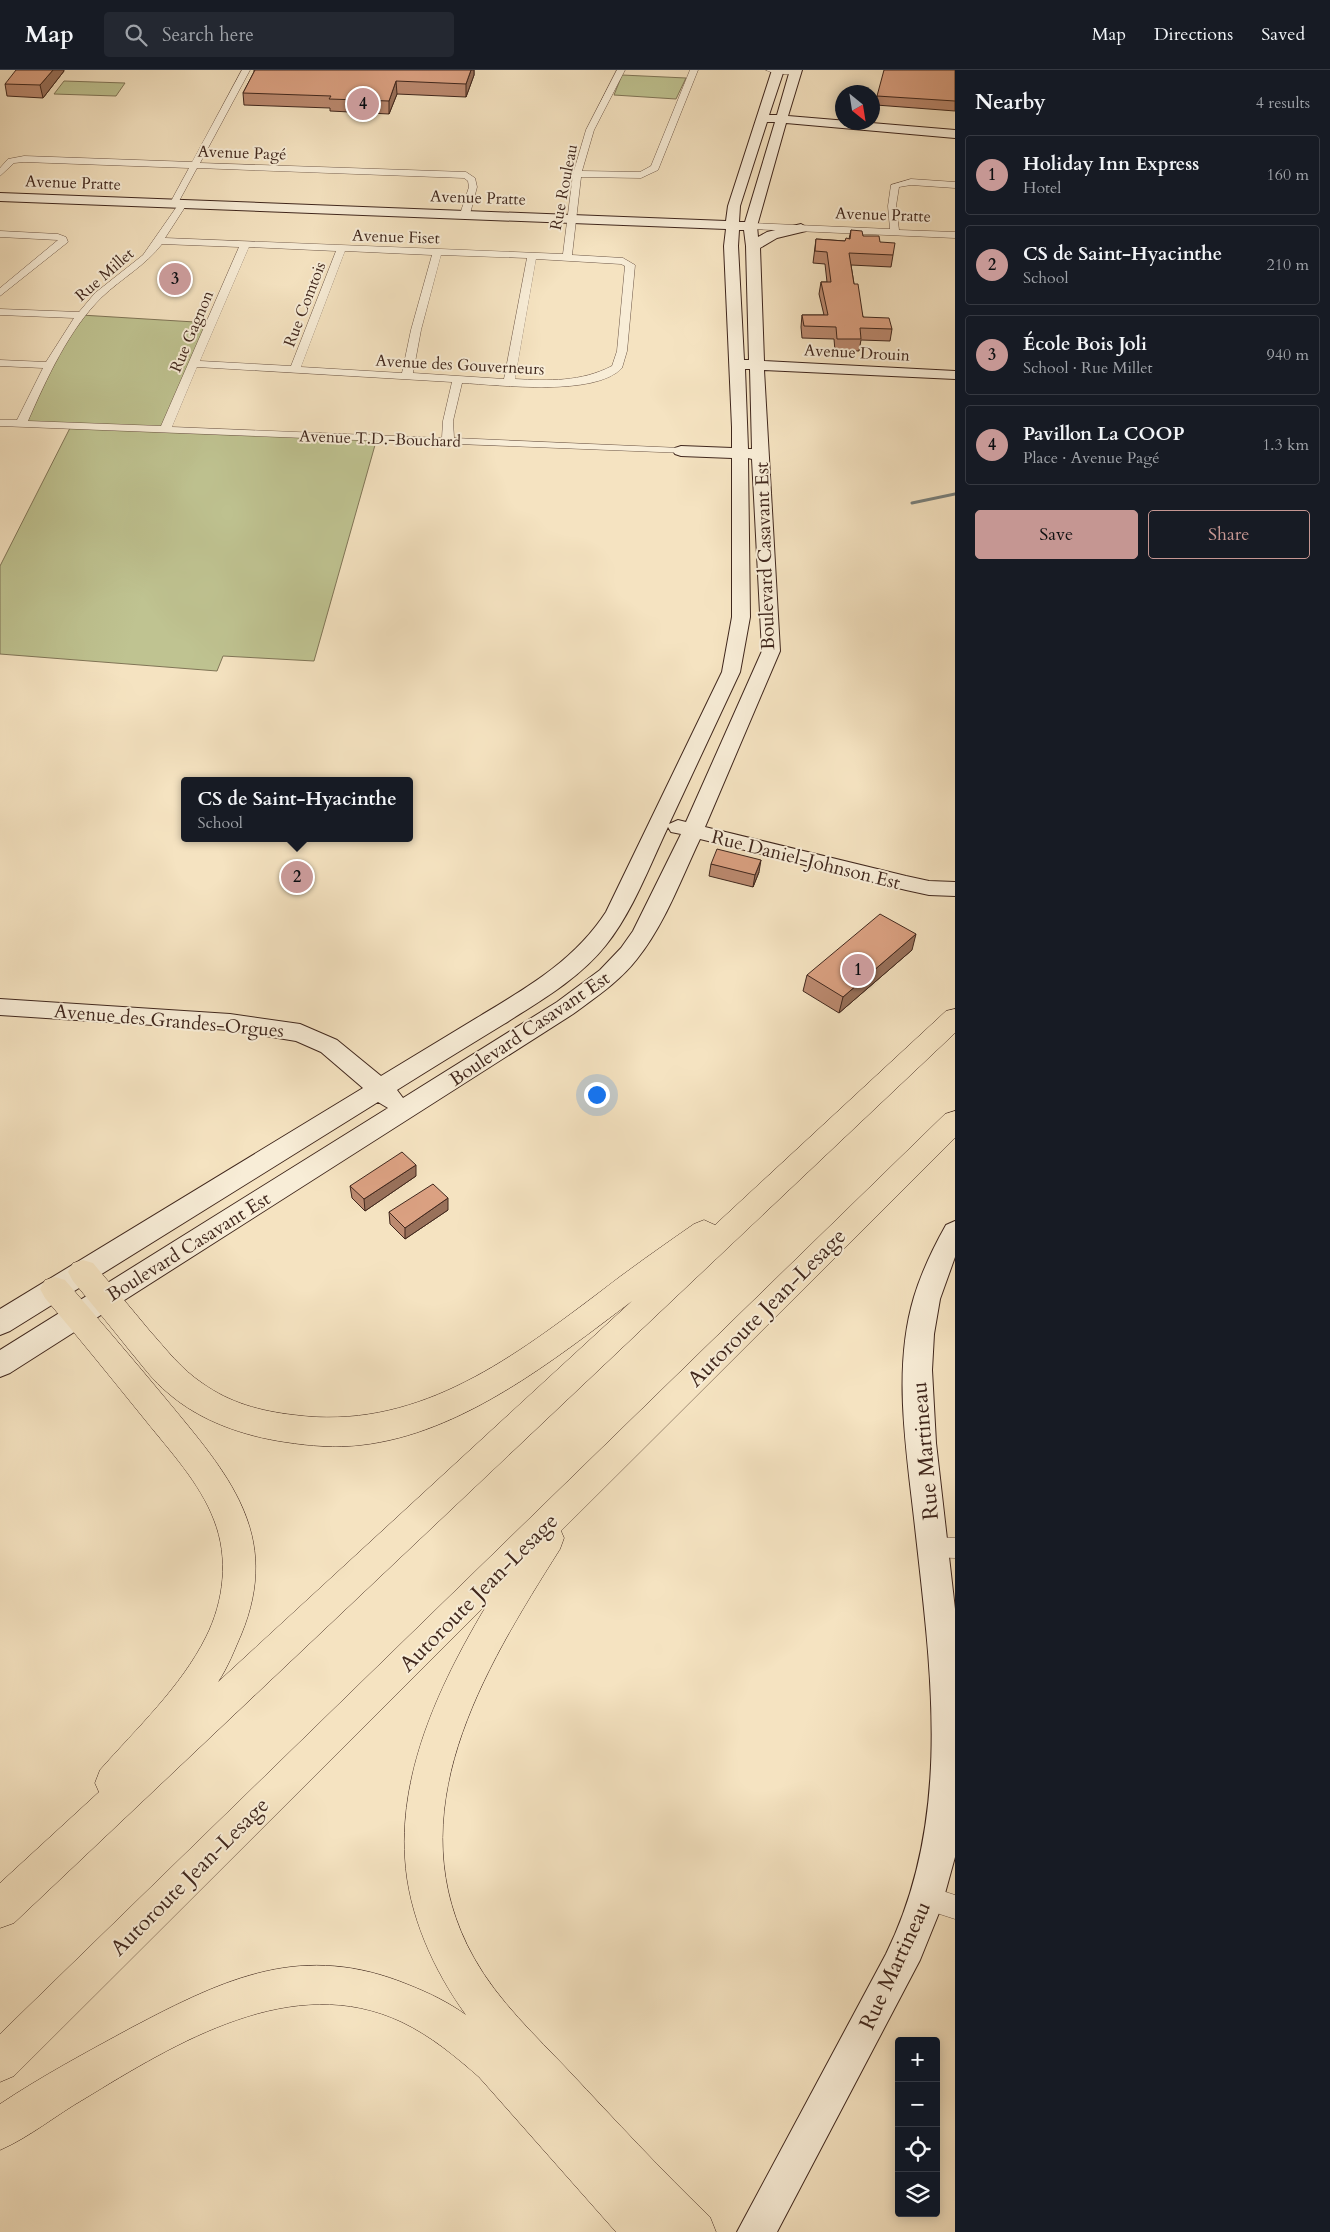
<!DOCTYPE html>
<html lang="en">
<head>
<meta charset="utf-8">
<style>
	body { margin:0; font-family:Cardo,serif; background:#242831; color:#f1f3f6 }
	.controls { position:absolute; right:15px; bottom:15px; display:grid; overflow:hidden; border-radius:5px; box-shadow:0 2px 12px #0003 }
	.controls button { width:45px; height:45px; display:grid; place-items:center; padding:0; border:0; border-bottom:1px solid #363941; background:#171b24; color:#f1f3f6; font:25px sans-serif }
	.compass { position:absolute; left:835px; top:15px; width:45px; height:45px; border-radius:50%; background:#171b24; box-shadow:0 2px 12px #0003; rotate:150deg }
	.you { position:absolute; left:596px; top:1024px; width:18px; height:18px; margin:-12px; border:4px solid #fff; border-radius:50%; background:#1a73e8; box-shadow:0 0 0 8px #1a73e833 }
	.badge { display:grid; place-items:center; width:32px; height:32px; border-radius:50%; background:#c59692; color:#111; font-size:16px; font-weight:700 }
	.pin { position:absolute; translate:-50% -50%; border:2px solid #fff; box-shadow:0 1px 5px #0006 }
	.popup { position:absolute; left:181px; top:707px; width:232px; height:65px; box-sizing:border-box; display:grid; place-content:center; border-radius:5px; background:#171b24; filter:drop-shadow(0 1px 4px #0005); font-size:16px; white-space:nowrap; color:#9ea1a6 }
	.popup b { font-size:19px; color:#f1f3f6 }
	.popup::after { content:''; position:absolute; left:50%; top:100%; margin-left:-10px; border:10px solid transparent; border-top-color:#171b24 }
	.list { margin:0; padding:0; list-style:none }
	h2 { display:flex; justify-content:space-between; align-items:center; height:65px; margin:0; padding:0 20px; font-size:21px }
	h2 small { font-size:16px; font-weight:400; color:#9ea1a6 }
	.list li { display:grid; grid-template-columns:32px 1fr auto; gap:15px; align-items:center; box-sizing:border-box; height:80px; margin:0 10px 10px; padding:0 10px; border:1px solid #363941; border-radius:5px }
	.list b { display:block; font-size:19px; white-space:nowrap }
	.list p { margin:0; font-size:16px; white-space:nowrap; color:#9ea1a6 }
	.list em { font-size:16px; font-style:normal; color:#9ea1a6 }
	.actions { display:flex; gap:10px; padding:15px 20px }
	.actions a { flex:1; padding:11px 0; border:1px solid #c59692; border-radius:5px; text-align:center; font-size:18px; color:#c59692 }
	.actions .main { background:#c59692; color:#111 }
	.icon { flex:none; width:28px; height:28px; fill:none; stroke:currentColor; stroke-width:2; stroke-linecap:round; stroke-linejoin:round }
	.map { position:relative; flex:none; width:955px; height:2162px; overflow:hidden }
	header { display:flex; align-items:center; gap:30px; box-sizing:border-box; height:70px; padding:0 25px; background:#171b24; border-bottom:1px solid #363941 }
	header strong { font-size:24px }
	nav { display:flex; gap:28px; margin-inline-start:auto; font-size:18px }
	.search { width:350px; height:45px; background:#242831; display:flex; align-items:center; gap:12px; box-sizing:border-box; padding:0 18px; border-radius:5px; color:#9ea1a6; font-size:19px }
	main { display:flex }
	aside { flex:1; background:#171b24 }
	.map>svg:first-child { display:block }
	.green { fill:#bfc391; stroke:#807557 }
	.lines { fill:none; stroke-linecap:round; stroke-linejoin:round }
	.stream { stroke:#79807c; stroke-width:3 }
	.street-casing { stroke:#6d5646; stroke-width:1 }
	.secondary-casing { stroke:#40271d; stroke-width:2 }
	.highway-casing { stroke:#40271d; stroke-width:1 }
	.street { fill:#f8edd7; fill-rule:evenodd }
	.secondary { fill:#f8edd7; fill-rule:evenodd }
	.highway { fill:#f5e3c1; fill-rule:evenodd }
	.wall { fill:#bc8a70; stroke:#40271d }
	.shaded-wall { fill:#99715b; stroke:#40271d }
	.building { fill:#dba182; stroke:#40271d }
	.labels { text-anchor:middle; stroke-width:4; stroke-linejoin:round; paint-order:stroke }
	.far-street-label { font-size:16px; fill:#40271d; stroke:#f8edd7 }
	.street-label { font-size:19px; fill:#40271d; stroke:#f8edd7 }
	.near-street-label { font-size:22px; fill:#40271d; stroke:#f8edd7 }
</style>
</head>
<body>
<header>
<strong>Map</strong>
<div class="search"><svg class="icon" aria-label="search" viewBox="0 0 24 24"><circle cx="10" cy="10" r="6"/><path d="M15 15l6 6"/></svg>Search here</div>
<nav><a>Map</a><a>Directions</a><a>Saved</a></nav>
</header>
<main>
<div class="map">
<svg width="955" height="2162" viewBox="0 0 955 2162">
	<rect width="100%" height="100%" fill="#f5e3c1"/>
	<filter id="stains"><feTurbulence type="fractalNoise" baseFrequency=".004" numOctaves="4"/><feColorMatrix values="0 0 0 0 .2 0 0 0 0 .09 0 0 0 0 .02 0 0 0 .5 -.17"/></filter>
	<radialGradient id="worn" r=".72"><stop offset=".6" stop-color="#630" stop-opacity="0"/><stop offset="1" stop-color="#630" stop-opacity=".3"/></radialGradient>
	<!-- green -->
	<path class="green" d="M622,5L686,8L676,29L614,25Z
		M64,11L125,13L116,26L54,24Z
		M81,245L211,253L166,359L377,368L314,591L223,586L217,601L0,584V496L71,356L21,354Z"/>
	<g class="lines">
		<!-- stream -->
		<path class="stream" d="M912,433L955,424"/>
		<defs>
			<path id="street" d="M242,0H250L200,93L466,102L475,108L477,117L470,144L465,147L460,144L469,117L468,111L464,108L197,98L178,133L174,136L170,133L189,98L24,92L14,93L0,106V98L8,89L24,86L192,92Z
				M617,0H625L594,60L582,101L640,102L651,96L690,0H698L658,100L641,108L581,107L572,185L623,188L635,195L627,281L622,298C595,327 500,315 462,313L453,351L454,368L681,378L685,379L687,381L685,383L0,356V350H17L43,298L0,296V290L46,292L74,248L0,245V239L79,242L95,223L143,185L180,132L187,134L165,168L563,184L573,104L586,60ZM162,174L239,177L161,356L28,351C46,310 69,259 102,227C122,208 145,196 162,174ZM249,177L336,181L291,296L200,291ZM345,181L432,185L411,260L402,303L301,297ZM441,185L527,188L504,309L413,303L421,260ZM536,189L621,194L625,196L617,281L612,296C581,312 549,311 515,309ZM197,297L452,312L443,351L442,368L172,357Z
				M766,0H796L799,2C792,6 773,4 766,0Z
				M911,109L955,112V118L911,115L899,117L896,136L899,160L955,162V168L750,159L745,156L750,153L890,159L888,136L891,115Z
				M0,161L58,164L66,167L68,172L0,226V218L58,170L0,167Z
				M933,1467L955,1468V1488L933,1487L926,1484L922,1477L926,1470Z
				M927,1816L955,1825V1849L918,1837L915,1828L918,1819Z"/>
			<path id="secondary" d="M772,0H784L769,45H777L790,0H802L788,46L955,60V68L786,53L757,156L758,167L767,162L801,154L808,158L806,161L777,168L760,178L764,291L955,301V309L764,300L780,581L705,757L906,806L929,811L955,812V826L929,825L906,820L700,769C681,809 665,854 637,889C620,911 596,927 573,944L10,1303L0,1307V1280L388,1038L378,1032L10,1261L0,1265V1239L363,1018L321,982L296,971L230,960L0,945V929L230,944L300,954L337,970L381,1006C414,986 447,966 480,946C528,917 575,890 606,842L722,602L732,547V388L681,386L675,384L673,381L675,378L681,376L732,378V357L724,176L726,159L0,131V123L726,151L728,136ZM767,52H775L745,152H739L740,136ZM739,160H744L746,176L749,290H744L738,176ZM745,299H750L752,379H748ZM748,388L752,389L762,581L686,752L678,750L669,754L740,602L750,547ZM668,757L671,762L681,764L633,861L621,878L600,900L557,932L403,1028L397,1020C432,998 468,976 504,954C540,931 579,909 606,875C633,841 649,797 668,757Z
				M955,1151V1187L940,1229L934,1264L932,1300L936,1373L955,1539V1787L941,1838L920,1890L777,2162H737L886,1884C953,1748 931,1601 915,1457C907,1383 892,1300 914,1227C922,1201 933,1178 946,1155Z"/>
			<path id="highway" d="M955,939V963L14,1853L0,1858V1813L99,1722L95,1713L100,1700C137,1658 181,1617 206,1567C224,1531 229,1488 214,1450C200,1413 170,1381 146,1351C112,1309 79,1268 45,1228L40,1219L45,1210L55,1207L65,1210C99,1250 133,1289 166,1329C227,1403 283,1464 241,1565C234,1581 228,1597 218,1612L632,1231C554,1290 461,1364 361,1375C335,1378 311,1376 285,1372C244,1366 200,1351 168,1323C153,1311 142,1295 130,1281C111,1257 92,1234 73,1211L68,1202L73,1193L83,1190L93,1193C112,1216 131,1238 149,1260C166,1279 181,1299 202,1313C230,1333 260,1341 294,1345C413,1361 506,1293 596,1225C628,1200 661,1177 694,1154L704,1150L715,1155L946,941Z
				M955,1041V1068L561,1461L564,1468L560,1479C483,1601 394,1745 474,1888C498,1931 536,1966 569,2001C615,2050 661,2100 710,2147L716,2162H616L479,2007C455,1986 431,1966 402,1952C293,1900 176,1973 84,2029C56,2045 30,2067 0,2080V2034C42,2006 87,1982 131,1958C226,1908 303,1871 409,1915C429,1923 448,1932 466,1945C434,1901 408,1844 405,1788C399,1698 443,1608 488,1533L14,2006L0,2012V1964L945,1044Z"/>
		</defs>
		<!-- street casing -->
		<use href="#street" class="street-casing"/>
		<!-- secondary casing -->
		<use href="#secondary" class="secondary-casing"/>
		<!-- highway casing -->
		<use href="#highway" class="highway-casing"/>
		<!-- street -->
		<use href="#street" class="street"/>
		<!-- secondary -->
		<use href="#secondary" class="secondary"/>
		<!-- highway -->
		<use href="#highway" class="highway"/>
	</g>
	<!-- wall -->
	<path class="wall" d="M254,0H474V5L466,27L397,24L389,44L330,41V38L244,35L243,23L254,2Z
		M955,0V41L876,35L877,26Z
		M64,1L43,28L7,26L5,14Z
		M851,160L863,166L880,172L893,185L891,197L851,195L854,214L863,247L892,259L890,271L861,270L859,281H835L834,269L802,268L801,257L802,245H824L819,224L821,212H827L825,194L813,193L816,169L845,171L849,169Z
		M711,794L759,802L753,817L709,806Z
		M912,880L839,943L803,921L807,905Z
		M416,1106L365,1141L352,1128L350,1116Z
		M448,1140L405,1169L390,1154L389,1142Z"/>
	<!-- shaded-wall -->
	<path class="shaded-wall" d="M53,0H64V1L43,28L40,15Z
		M471,0H474V5L466,27V14Z
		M396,11L397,24L389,44V31Z
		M761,790L759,802L753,817L755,805Z
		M916,864L912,880L839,943L843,927Z
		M416,1095V1106L365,1141L364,1129Z
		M448,1128V1140L405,1169V1158Z"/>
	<!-- building -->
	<path class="building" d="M16,0H53L40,15L5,14Z
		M255,0H471L466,14L396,11L389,31L329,29L331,26L243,23Z
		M884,0H955V31L877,26Z
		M851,160L862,161L863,166H879L880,172L895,173L893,185L849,183L854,214H858L863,247L889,248L892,259L860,258L861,269H837L836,257L804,256L802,245H828L821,212H831L827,182L815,181L816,169L845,171L846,168L850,169Z
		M717,779L761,790L755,805L711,794Z
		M880,844L916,864L843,927L807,905Z
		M402,1082L416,1095L364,1129L350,1116Z
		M433,1114L448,1128L405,1158L389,1142Z"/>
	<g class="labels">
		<!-- far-street labels -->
		<g class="far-street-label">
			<text transform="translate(242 82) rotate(2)" y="6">Avenue Pagé</text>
			<text transform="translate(73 112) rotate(2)" y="6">Avenue Pratte</text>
			<text transform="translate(563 117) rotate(-79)" y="6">Rue Rouleau</text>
			<text transform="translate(478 127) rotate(2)" y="6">Avenue Pratte</text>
			<text transform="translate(883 144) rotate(2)" y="6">Avenue Pratte</text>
			<text transform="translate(396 166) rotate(2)" y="6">Avenue Fiset</text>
			<text transform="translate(104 204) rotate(-41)" y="6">Rue Millet</text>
			<text transform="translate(304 234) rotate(-69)" y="6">Rue Comtois</text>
			<text transform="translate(191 261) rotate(-67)" y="6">Rue Gagnon</text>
			<text transform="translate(857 282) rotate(3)" y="6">Avenue Drouin</text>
			<text transform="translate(460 294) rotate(3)" y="6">Avenue des Gouverneurs</text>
			<text transform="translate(380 368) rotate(2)" y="6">Avenue T.D.-Bouchard</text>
		</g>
		<!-- street labels -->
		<g class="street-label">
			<text transform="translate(764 486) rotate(-92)" y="7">Boulevard Casavant Est</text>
			<text transform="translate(806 789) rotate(14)" y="7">Rue Daniel-Johnson Est</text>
			<text transform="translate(169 950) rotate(5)" y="7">Avenue des Grandes-Orgues</text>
			<text transform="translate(529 958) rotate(-34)" y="7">Boulevard Casavant Est</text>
			<text transform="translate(188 1176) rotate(-32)" y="7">Boulevard Casavant Est</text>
		</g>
		<!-- near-street labels -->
		<g class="near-street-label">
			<text transform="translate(766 1237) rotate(-45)" y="8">Autoroute Jean-Lesage</text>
			<text transform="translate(924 1381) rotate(-95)" y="8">Rue Martineau</text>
			<text transform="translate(478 1522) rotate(-45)" y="8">Autoroute Jean-Lesage</text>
			<text transform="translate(189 1806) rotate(-45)" y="8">Autoroute Jean-Lesage</text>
			<text transform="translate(894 1895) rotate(-65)" y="8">Rue Martineau</text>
		</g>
	</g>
	<rect width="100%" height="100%" filter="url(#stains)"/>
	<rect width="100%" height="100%" fill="url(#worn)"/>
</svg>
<div class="controls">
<button>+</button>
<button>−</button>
<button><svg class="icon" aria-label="locate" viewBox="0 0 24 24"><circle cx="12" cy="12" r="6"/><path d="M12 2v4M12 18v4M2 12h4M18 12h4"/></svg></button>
<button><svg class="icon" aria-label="layers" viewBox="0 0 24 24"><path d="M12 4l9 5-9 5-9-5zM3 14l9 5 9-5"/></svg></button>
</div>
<svg class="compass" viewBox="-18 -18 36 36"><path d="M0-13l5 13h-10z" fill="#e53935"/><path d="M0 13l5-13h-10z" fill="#9ea1a6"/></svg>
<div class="you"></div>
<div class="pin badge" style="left:858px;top:900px">1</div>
<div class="pin badge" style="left:297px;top:807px">2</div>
<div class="popup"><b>CS de Saint-Hyacinthe</b>School</div>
<div class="pin badge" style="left:175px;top:209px">3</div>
<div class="pin badge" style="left:363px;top:34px">4</div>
</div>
<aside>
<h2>Nearby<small>4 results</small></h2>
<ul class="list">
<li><span class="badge">1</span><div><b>Holiday Inn Express</b><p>Hotel</p></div><em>160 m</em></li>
<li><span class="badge">2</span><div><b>CS de Saint-Hyacinthe</b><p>School</p></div><em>210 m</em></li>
<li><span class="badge">3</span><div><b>École Bois Joli</b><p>School · Rue Millet</p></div><em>940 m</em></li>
<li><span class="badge">4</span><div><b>Pavillon La COOP</b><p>Place · Avenue Pagé</p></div><em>1.3 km</em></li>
</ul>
<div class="actions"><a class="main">Save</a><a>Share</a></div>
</aside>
</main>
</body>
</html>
